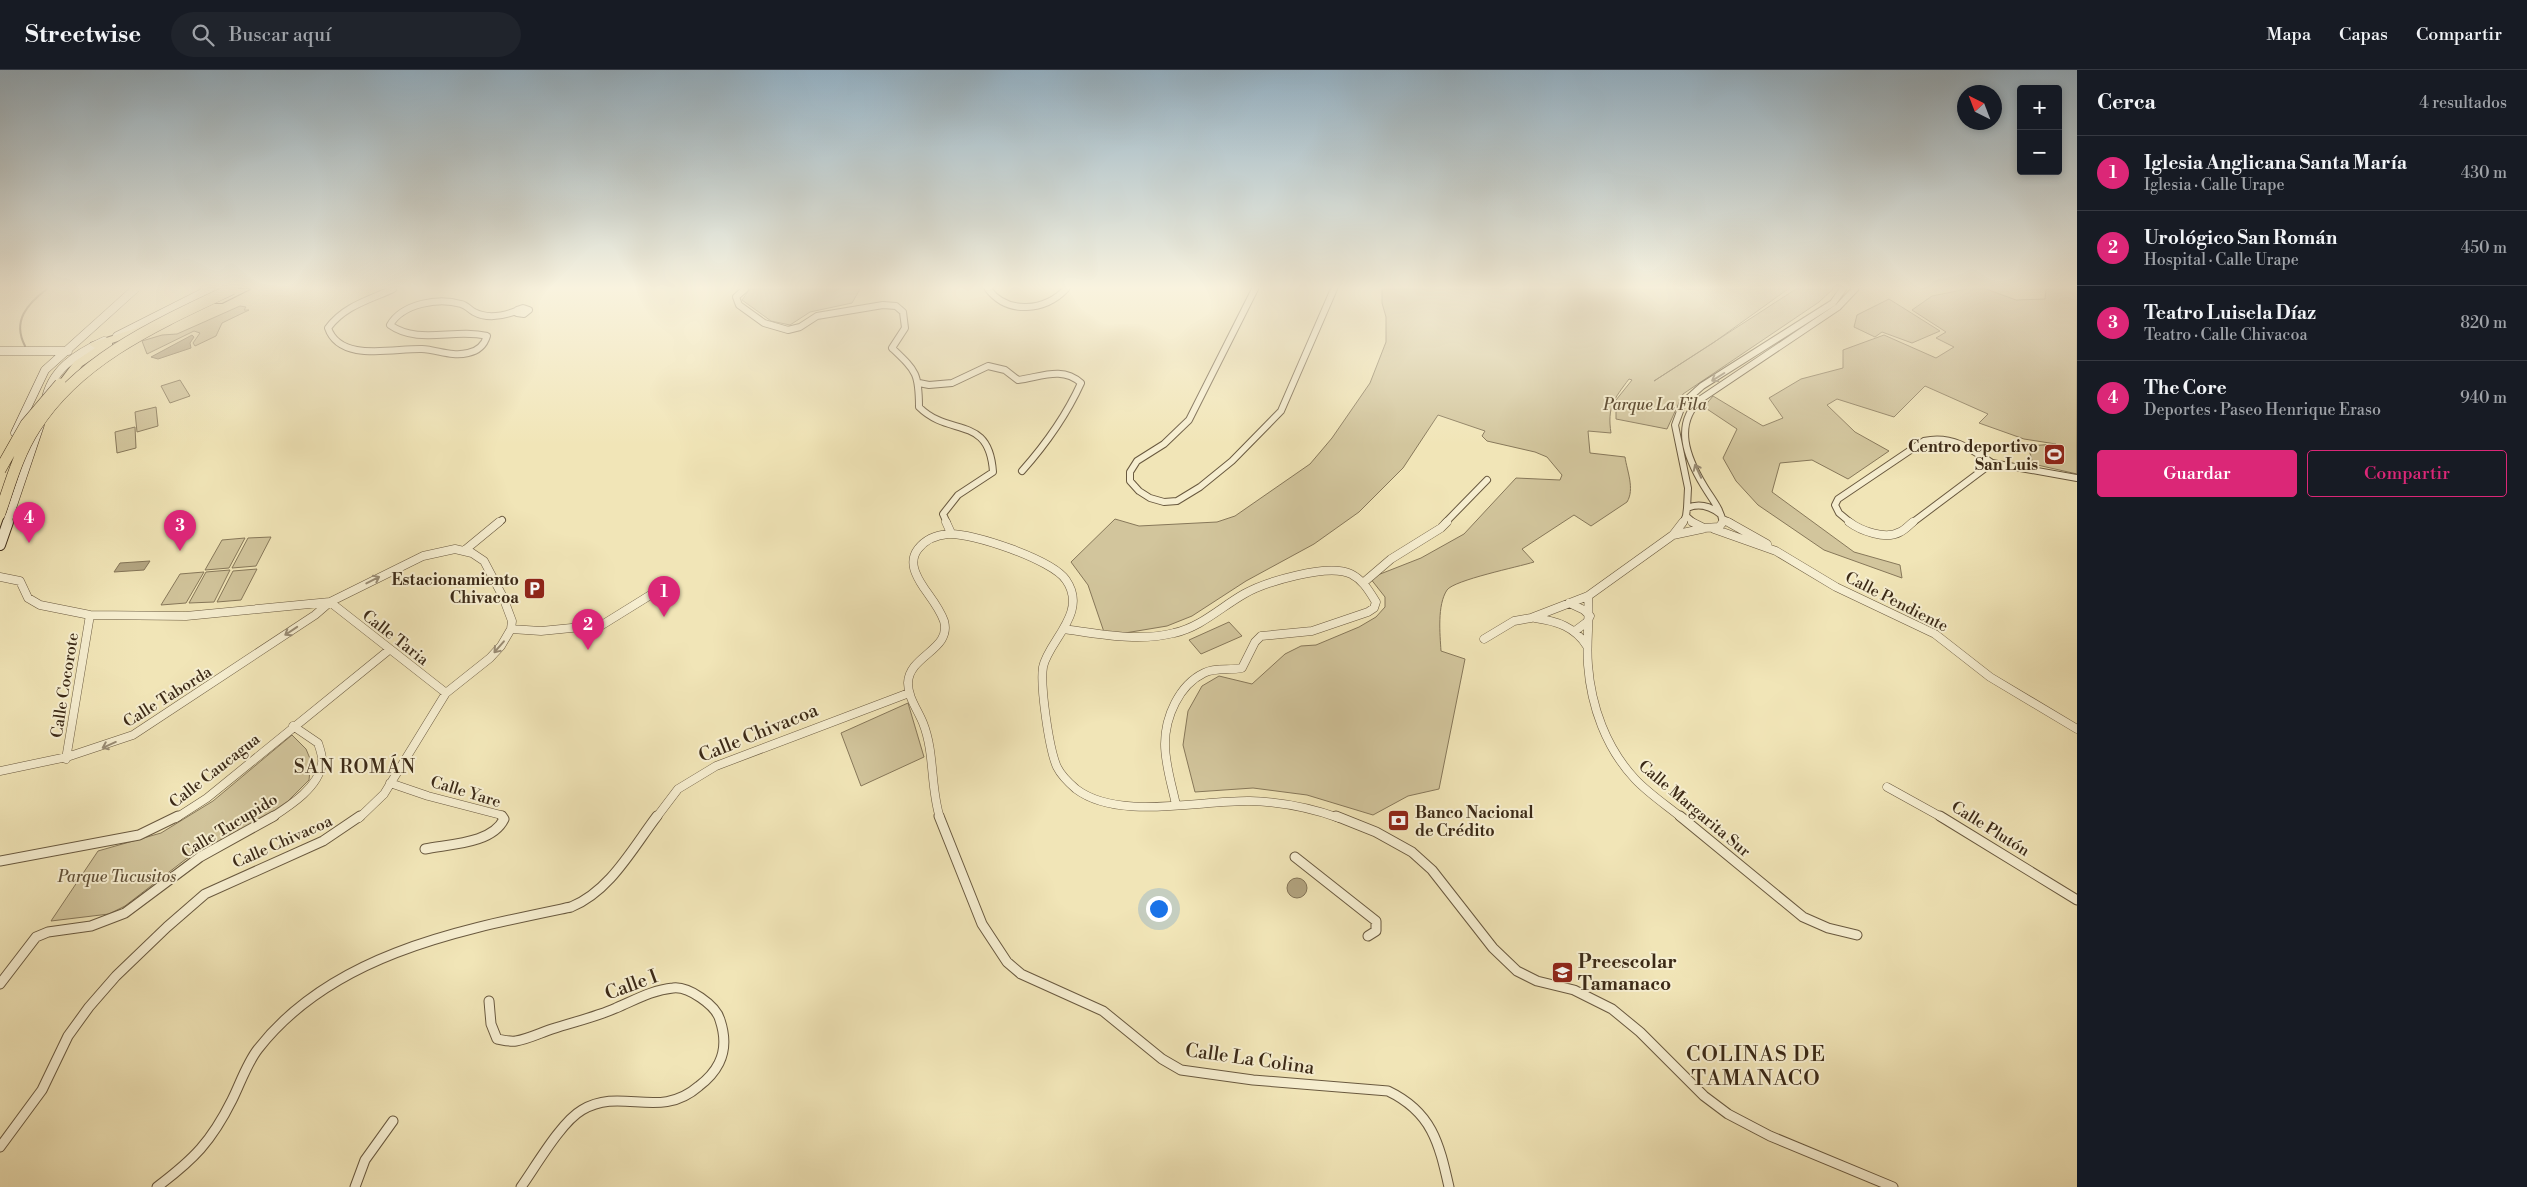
<!DOCTYPE html>
<html lang="es">
<head>
<meta charset="utf-8">
<style>
	body { margin:0; font-family:"Libre Bodoni",serif; background:#20242c; color:#f1f3f6 }
	.controls { position:absolute; right:15px; top:15px; display:grid; overflow:hidden; border-radius:5px; box-shadow:0 2px 8px #0003 }
	.controls button { width:45px; height:45px; display:grid; place-items:center; padding:0; border:0; border-bottom:1px solid #363941; background:#171b24; color:#f1f3f6; font:25px sans-serif }
	.compass { position:absolute; left:1957px; top:15px; width:45px; height:45px; border-radius:50%; background:#171b24; box-shadow:0 2px 8px #0003; rotate:318deg }
	.you { position:absolute; left:1158px; top:838px; width:18px; height:18px; margin:-12px; border:4px solid #fff; border-radius:50%; background:#1a73e8; box-shadow:0 0 0 8px #1a73e833 }
	.badge { display:grid; place-items:center; width:32px; height:32px; border-radius:50%; background:#db2777; color:#fff; font-size:16px; font-weight:700 }
	.pin { position:absolute; translate:-50% -41px; filter:drop-shadow(0 1px 2px #0008) }
	.pin::after { content:''; position:absolute; top:26px; width:18px; height:15px; background:inherit; clip-path:polygon(0 0,100% 0,50% 100%) }
	.list { margin:0; padding:0; list-style:none }
	h2 { display:flex; justify-content:space-between; align-items:center; height:65px; margin:0; padding:0 20px; font-size:21px }
	h2 small { font-size:16px; font-weight:400; color:#9ea1a6 }
	.list li { display:grid; grid-template-columns:32px 1fr auto; gap:15px; align-items:center; box-sizing:border-box; height:75px; padding:0 20px; border-top:1px solid #363941 }
	.list b { display:block; font-size:19px; white-space:nowrap }
	.list p { margin:0; font-size:16px; white-space:nowrap; color:#9ea1a6 }
	.list em { font-size:16px; font-style:normal; color:#9ea1a6 }
	.actions { display:flex; gap:10px; padding:15px 20px }
	.actions a { flex:1; padding:11px 0; border:1px solid #db2777; border-radius:5px; text-align:center; font-size:18px; color:#db2777 }
	.actions .main { background:#db2777; color:#fff }
	.icon { flex:none; width:28px; height:28px; fill:none; stroke:currentColor; stroke-width:2; stroke-linecap:round; stroke-linejoin:round }
	.map { position:relative; flex:none; width:2077px; height:1117px; overflow:hidden }
	header { display:flex; align-items:center; gap:30px; box-sizing:border-box; height:70px; padding:0 25px; background:#171b24; border-bottom:1px solid #363941 }
	header strong { font-size:24px }
	nav { display:flex; gap:28px; margin-inline-start:auto; font-size:18px }
	.search { width:350px; height:45px; background:#20242c; display:flex; align-items:center; gap:12px; box-sizing:border-box; padding:0 18px; border-radius:28px; color:#9ea1a6; font-size:19px }
	main { display:flex }
	aside { flex:1; background:#171b24 }
	.map>svg:first-child { display:block }
	.green { fill:#d2c59c; stroke:#87785a }
	.water { fill:#b3a581; stroke:#837457 }
	.lines { fill:none; stroke-linecap:round; stroke-linejoin:round }
	.stream { stroke:#837457; stroke-width:2 }
	.street-far2-casing { stroke:#69593f; stroke-width:8 }
	.street-far1-casing { stroke:#69593f; stroke-width:9 }
	.street-casing { stroke:#69593f; stroke-width:11 }
	.secondary-far1-casing { stroke:#3c2a17; stroke-width:9 }
	.secondary-casing { stroke:#3c2a17; stroke-width:12 }
	.highway-casing { stroke:#3c2a17; stroke-width:2 }
	.street-far2 { stroke:#f6eed0; stroke-width:6 }
	.street-far1 { stroke:#f6eed0; stroke-width:8 }
	.street { stroke:#f6eed0; stroke-width:9 }
	.secondary-far1 { stroke:#f6eed0; stroke-width:8 }
	.secondary { stroke:#f6eed0; stroke-width:10 }
	.highway { fill:#f1e5b7; fill-rule:evenodd }
	.highway-bridge-casing { stroke:#3c2a17; stroke-width:12; stroke-linecap:butt }
	.highway-bridge { stroke:#f1e5b7; stroke-width:11 }
	.oneway { stroke:#998c74 }
	.labels { text-anchor:middle; stroke-width:4; stroke-linejoin:round; paint-order:stroke }
	.park-label { font-size:16px; font-style:italic; fill:#625138; stroke:#f6eed0 }
	.poi-label { font-size:16px; font-weight:bold; fill:#3c2a17; stroke:#f6eed0; text-anchor:end }
	.street-label { font-size:16px; fill:#3c2a17; stroke:#f6eed0 }
	.near-street-label { font-size:19px; fill:#3c2a17; stroke:#f6eed0 }
	.quarter-label { font-size:19px; letter-spacing:1px; fill:#3c2a17; stroke:#f6eed0 }
	.near-poi-label { font-size:19px; font-weight:bold; fill:#3c2a17; stroke:#f6eed0; text-anchor:start }
	.near-neighbourhood-label { font-size:21px; letter-spacing:1px; fill:#3c2a17; stroke:#f6eed0 }
</style>
</head>
<body>
<header>
<strong>Streetwise</strong>
<div class="search"><svg class="icon" aria-label="search" viewBox="0 0 24 24"><circle cx="10" cy="10" r="6"/><path d="M15 15l6 6"/></svg>Buscar aquí</div>
<nav><a>Mapa</a><a>Capas</a><a>Compartir</a></nav>
</header>
<main>
<div class="map">
<svg width="2077" height="1117" viewBox="0 0 2077 1117">
	<rect width="100%" height="100%" fill="#f1e5b7"/>
	<filter id="stains"><feTurbulence type="fractalNoise" baseFrequency=".004" numOctaves="4"/><feColorMatrix values="0 0 0 0 .2 0 0 0 0 .09 0 0 0 0 .02 0 0 0 .5 -.17"/></filter>
	<radialGradient id="worn" r=".72"><stop offset=".6" stop-color="#630" stop-opacity="0"/><stop offset="1" stop-color="#630" stop-opacity=".3"/></radialGradient>
	<!-- green -->
	<path class="green" d="M750,219H860L852,233L810,242L790,255L771,251L742,230Z
		M1382,219H1788L1713,273L1654,311L1796,219H1833L1819,232L1683,324L1667,359L1616,349V330L1632,310L1629,309C1614,329 1607,337 1611,363L1588,361L1590,383L1625,387C1627,401 1635,419 1627,432L1591,456L1574,445L1522,479L1534,492C1518,497 1454,510 1447,520C1437,535 1440,564 1441,581L1465,589L1439,719L1408,726L1373,745L1307,725L1253,718L1195,722L1183,675L1188,641L1202,616L1219,606L1252,614L1285,584L1301,576L1316,575L1359,557L1376,547L1385,537V527L1370,508L1421,488L1464,464L1516,408L1560,410L1562,405L1547,387L1535,382L1487,371L1482,366L1485,361L1438,345L1403,398L1359,442L1314,474L1246,511L1192,546L1167,556L1125,563L1104,562L1088,515L1071,492L1115,449L1139,456L1217,452L1235,446L1310,394L1332,368L1370,313L1386,272V247L1382,233Z
		M1967,219H1986L2016,230L2045,229L2046,219H2077V404L2033,394L2028,376L2056,374L2024,369L1979,353L1988,344L1925,316L1894,347L1837,329L1827,335L1855,362L1889,381L1848,409L1812,390L1780,393L1772,422L1854,482L1900,495L1902,508L1824,480L1758,435L1736,411L1723,388L1737,359L1704,337L1713,326L1763,356L1783,348L1769,328L1801,309L1843,298V280L1884,265L1936,288L1954,277L1936,268L1946,262L1912,240L1932,226Z
		M1889,229L1940,261L1912,273L1882,262L1875,267L1854,257L1857,245Z
		M240,236L246,237L244,240H249L222,253L216,266L195,276L193,273L200,263L194,261L147,284L142,271L162,265L177,264Z
		M180,310L190,326L170,333L161,316Z
		M156,337L158,356L137,362L135,342Z
		M135,357L136,378L117,383L115,362Z
		M271,467L256,496L232,498L248,468Z
		M245,468L229,498L205,500L222,470Z
		M257,499L241,530L217,532L233,501Z
		M230,500L214,532L189,533L206,502Z
		M204,502L186,533L161,535L180,504Z
		M1229,552L1242,566L1201,584L1189,570Z
		M908,633L924,687L861,716L841,663Z
		M292,665L306,679L311,691L309,710L288,731L263,748L186,789L125,836L109,844L51,851L98,781L161,763L213,731Z"/>
	<!-- water -->
	<path class="water" d="M192,265L194,267L190,273L191,278L158,289L151,287Z
		M150,491L144,500L114,502L120,493Z
		M1287 818a10 10 0 1 1 20 0a10 10 0 1 1-20 0Z"/>
	<g class="lines">
		<!-- stream -->
		<path class="stream" d="M25,276C12,251 27,234 47,219"/>
		<defs>
			<path id="street-far2" d="M393,219C369,230 344,236 328,258C340,293 394,278 422,279C438,280 452,287 468,283C478,281 484,276 487,266C455,258 418,275 390,255C402,234 438,227 461,234C466,235 469,239 474,242C487,249 503,246 516,241
				M745,219L736,227L739,235L764,253L788,260L800,257L817,246L883,235L896,236L903,242L905,258L892,278C916,301 919,303 919,337C950,368 989,344 993,402L958,425L943,444L947,453
				M988,219C1008,245 1045,241 1066,219
				M1255,219L1189,350L1164,374L1137,391L1130,402V411L1139,421L1150,428L1164,432L1177,431L1200,417L1232,391L1281,341L1334,219
				M523,238L529,240L524,244L517,243V240Z
				M919,313L929,315L952,313L988,296L1005,300L1018,310C1041,307 1062,296 1081,313C1066,346 1046,374 1022,401
				M1992,393L2077,408
				M1687,438L1688,418L1675,355L1683,333L1702,316L1833,233L1843,219
				M1723,449L1731,453
				M498,453L502,450
				M1445,453L1487,410
				M1683,453L1686,446
				M1694,453L1686,446L1687,438C1699,433 1710,436 1720,444
				M1723,453C1721,439 1711,428 1704,416C1687,388 1673,354 1701,329L1838,237L1855,219
				M1851,453L1839,443L1835,435L1838,429L1924,371C1951,365 1970,378 1992,393
				M1912,453L1992,393"/>
			<path id="street-far1" d="M946,452L951,463
				M1692,452L1704,458L1719,457L1723,452
				M1728,452L1767,474
				M1849,452C1861,461 1886,470 1900,462C1905,460 1909,455 1913,452
				M1714,459L1776,481L1836,517L1935,564L1990,607L2077,659
				M1673,465L1706,458
				M465,480L499,452
				M0,507L20,511L28,528L40,535L90,545L186,546L330,532L423,486L455,479L472,483L484,491L503,527L512,551L511,559L501,576L490,588L446,623L384,724L359,748
				M1363,513L1391,489L1441,458L1447,452
				M1588,526C1590,549 1586,572 1588,595C1591,636 1606,678 1635,709C1648,723 1666,735 1682,748
				M330,532L446,623
				M1569,533L1584,540L1590,546L1587,552L1575,561
				M1535,548C1557,551 1575,557 1587,576
				M511,559L541,561L602,555L652,524
				M1064,559C1100,564 1138,572 1174,563C1201,557 1221,537 1244,524C1265,512 1328,493 1351,504C1363,510 1369,521 1376,532L1374,538L1368,542L1312,561L1261,566L1255,572L1242,598C1230,601 1216,597 1204,603C1179,615 1165,647 1165,674C1165,695 1172,715 1176,735
				M1484,569L1514,551L1531,548L1588,526L1673,465L1683,452
				M66,689L90,545
				M0,701L67,687L133,665L315,545L330,532
				M390,713L428,726L501,745L503,748
				M1887,717L1943,748
				M176,748L207,728L389,580
				M271,748C291,735 319,717 322,693C323,687 320,679 318,673L293,656
				M656,748L678,719L716,696L909,623
				M940,748C930,717 935,683 923,653C918,640 908,628 908,613C909,585 952,580 944,551C940,539 931,528 924,518C916,506 908,492 918,479C925,470 936,465 948,464C971,462 1053,490 1066,510C1089,543 1048,571 1043,597C1040,616 1049,679 1057,697C1061,705 1069,713 1076,719C1118,751 1200,730 1250,731C1281,732 1311,738 1339,748"/>
			<path id="street" d="M939,746L982,854L1007,892L1021,904L1103,941L1162,989L1181,1000L1253,1010L1388,1021C1432,1042 1439,1073 1449,1117
				M1336,746L1376,762L1412,782L1432,800L1493,878L1517,901L1537,911L1574,920L1612,939L1640,962L1704,1026L1728,1044L1770,1066L1893,1117
				M1680,746L1803,847L1828,858L1857,865
				M1940,746L2077,830
				M425,779C449,774 492,774 504,749L502,746
				M1295,787L1376,851V861L1368,866
				M0,791L139,765L178,746
				M0,914L36,867L48,862L91,856L125,843L200,787L274,746
				M489,931L491,954L497,969C503,970 510,972 516,971C528,969 540,963 552,959C573,952 596,947 616,938C635,930 652,920 673,918C688,916 716,935 720,950C725,965 726,979 719,993C714,1003 707,1010 699,1016C659,1051 622,1016 582,1040C561,1052 536,1096 521,1117
				M0,1077L42,1020L68,966L89,937L116,906L167,857L205,824L323,771L360,746
				M157,1117C194,1089 211,1072 232,1030C240,1014 247,993 258,979C332,884 460,860 571,837C610,821 632,779 657,746
				M355,1117L365,1090L393,1051"/>
			<path id="secondary-far1" d="M117,266L210,219
				M0,281H68
				M45,333C50,300 76,284 104,271
				M15,363L45,300L135,219
				M7,453L40,355"/>
			<path id="secondary" d="M0,475L8,452"/>
			<path id="highway" d="M237,219H250L222,233H214L213,231Z
				M152,253L157,256L156,258L112,273V276L82,296L58,328H50L48,326L74,292L95,278L90,275L91,273Z"/>
		</defs>
		<!-- street-far2 casing -->
		<use href="#street-far2" class="street-far2-casing"/>
		<!-- street-far1 casing -->
		<use href="#street-far1" class="street-far1-casing"/>
		<!-- street casing -->
		<use href="#street" class="street-casing"/>
		<!-- secondary-far1 casing -->
		<use href="#secondary-far1" class="secondary-far1-casing"/>
		<!-- secondary casing -->
		<use href="#secondary" class="secondary-casing"/>
		<!-- highway casing -->
		<use href="#highway" class="highway-casing"/>
		<!-- street-far2 -->
		<use href="#street-far2" class="street-far2"/>
		<!-- street-far1 -->
		<use href="#street-far1" class="street-far1"/>
		<!-- street -->
		<use href="#street" class="street"/>
		<!-- secondary-far1 -->
		<use href="#secondary-far1" class="secondary-far1"/>
		<!-- secondary -->
		<use href="#secondary" class="secondary"/>
		<!-- highway -->
		<use href="#highway" class="highway"/>
		<defs>
			<path id="highway-bridge" d="M0,400L26,354L60,314
				M0,443C10,414 18,384 35,358C79,288 160,253 232,219"/>
		</defs>
		<!-- highway-bridge casing -->
		<use href="#highway-bridge" class="highway-bridge-casing"/>
		<!-- highway-bridge -->
		<use href="#highway-bridge" class="highway-bridge"/>
	</g>
	<!-- one-way arrows -->
	<defs><path id="oneway-shaft" d="M-6 0H5M1.5-3L5.5 0L1.5 3" fill="none" stroke-width="1.6" stroke-linecap="round" stroke-linejoin="round" transform="scale(1.25)"/></defs>
	<g class="oneway">
		<use href="#oneway-shaft" transform="translate(1718 307) rotate(148)"/>
		<use href="#oneway-shaft" transform="translate(1698 401) rotate(-115)"/>
		<use href="#oneway-shaft" transform="translate(373 510) rotate(-27)"/>
		<use href="#oneway-shaft" transform="translate(291 561) rotate(146)"/>
		<use href="#oneway-shaft" transform="translate(499 577) rotate(131)"/>
		<use href="#oneway-shaft" transform="translate(109 675) rotate(156)"/>
	</g>
	<!-- sky -->
	<linearGradient id="sky" x2="0" y2="1"><stop stop-color="#93aebf"/><stop offset="0.58" stop-color="#f9f3df"/><stop offset="1" stop-color="#f9f3df" stop-opacity="0"/></linearGradient>
	<rect width="2077" height="375" fill="url(#sky)"/>
	<!-- icons -->
	<defs>
		<symbol id="stadium-square" viewBox="-11 -11 22 22"><rect x="-9" y="-9" width="18" height="18" rx="4" fill="#8f2418" stroke="#f6eed0"/><path d="M0-5a6.5 5 0 1 0 0 10a6.5 5 0 1 0 0-10ZM-3.5-1.8h7v3.6h-7Z" fill="#fff"/></symbol>
		<symbol id="parking-square" viewBox="-11 -11 22 22"><rect x="-9" y="-9" width="18" height="18" rx="4" fill="#8f2418" stroke="#f6eed0"/><path d="M-3.5-5.5H1a3.5 3.5 0 0 1 0 7H-1V5.5H-3.5ZM-1-3.4V-.6H.8a1.4 1.4 0 0 0 0-2.8Z" fill="#fff"/></symbol>
		<symbol id="bank-square" viewBox="-11 -11 22 22"><rect x="-9" y="-9" width="18" height="18" rx="4" fill="#8f2418" stroke="#f6eed0"/><path d="M-6-4H6V4H-6ZM0-2.3a2.3 2.3 0 1 0 0 4.6a2.3 2.3 0 1 0 0-4.6Z" fill="#fff"/></symbol>
		<symbol id="school-square" viewBox="-11 -11 22 22"><rect x="-9" y="-9" width="18" height="18" rx="4" fill="#8f2418" stroke="#f6eed0"/><path d="M0-5L7-2L0 1L-7-2ZM-4 1L0 2.5L4 1V4Q0 6-4 4Z" fill="#fff"/></symbol>
	</defs>
	<g fill-rule="evenodd">
		<use href="#stadium-square" x="2042" y="372" width="25" height="25"/>
		<use href="#parking-square" x="522" y="506" width="25" height="25"/>
		<use href="#bank-square" x="1386" y="738" width="25" height="25"/>
		<use href="#school-square" x="1550" y="890" width="25" height="25"/>
	</g>
	<g class="labels">
		<!-- park labels -->
		<g class="park-label">
			<text x="1655" y="340">Parque La Fila</text>
			<text x="117" y="812">Parque Tucusitos</text>
		</g>
		<!-- poi labels -->
		<g class="poi-label">
			<text x="2038" y="382">Centro deportivo<tspan x="2038" dy="18">San Luis</tspan></text>
			<text x="519" y="515">Estacionamiento<tspan x="519" dy="18">Chivacoa</tspan></text>
			<text x="1415" y="748" text-anchor="start">Banco Nacional<tspan x="1415" dy="18">de Crédito</tspan></text>
		</g>
		<!-- street labels -->
		<g class="street-label">
			<text transform="translate(1897 531) rotate(27)" y="6">Calle Pendiente</text>
			<text transform="translate(396 567) rotate(38)" y="6">Calle Taria</text>
			<text transform="translate(64 615) rotate(-81)" y="6">Calle Cocorote</text>
			<text transform="translate(167 626) rotate(-32)" y="6">Calle Taborda</text>
			<text transform="translate(214 700) rotate(-38)" y="6">Calle Caucagua</text>
			<text transform="translate(466 721) rotate(17)" y="6">Calle Yare</text>
			<text transform="translate(1695 738) rotate(40)" y="6">Calle Margarita Sur</text>
			<text transform="translate(229 755) rotate(-31)" y="6">Calle Tucupido</text>
			<text transform="translate(1991 758) rotate(32)" y="6">Calle Plutón</text>
			<text transform="translate(282 771) rotate(-24)" y="6">Calle Chivacoa</text>
		</g>
		<!-- near-street labels -->
		<g class="near-street-label">
			<text transform="translate(758 662) rotate(-22)" y="7">Calle Chivacoa</text>
			<text transform="translate(631 914) rotate(-20)" y="7">Calle I</text>
			<text transform="translate(1250 988) rotate(8)" y="7">Calle La Colina</text>
		</g>
		<!-- quarter labels -->
		<g class="quarter-label">
			<text x="355" y="703">SAN ROMÁN</text>
		</g>
		<!-- near-poi labels -->
		<g class="near-poi-label">
			<text x="1578" y="898">Preescolar<tspan x="1578" dy="22">Tamanaco</tspan></text>
		</g>
		<!-- near-neighbourhood labels -->
		<g class="near-neighbourhood-label">
			<text x="1756" y="991">COLINAS DE<tspan x="1756" dy="24">TAMANACO</tspan></text>
		</g>
	</g>
	<rect width="100%" height="100%" filter="url(#stains)"/>
	<rect width="100%" height="100%" fill="url(#worn)"/>
</svg>
<div class="controls">
<button>+</button>
<button>−</button>
</div>
<svg class="compass" viewBox="-18 -18 36 36"><path d="M0-13l5 13h-10z" fill="#e53935"/><path d="M0 13l5-13h-10z" fill="#9ea1a6"/></svg>
<div class="you"></div>
<div class="pin badge" style="left:664px;top:547px">1</div>
<div class="pin badge" style="left:588px;top:580px">2</div>
<div class="pin badge" style="left:180px;top:481px">3</div>
<div class="pin badge" style="left:29px;top:473px">4</div>
</div>
<aside>
<h2>Cerca<small>4 resultados</small></h2>
<ul class="list">
<li><span class="badge">1</span><div><b>Iglesia Anglicana Santa María</b><p>Iglesia · Calle Urape</p></div><em>430 m</em></li>
<li><span class="badge">2</span><div><b>Urológico San Román</b><p>Hospital · Calle Urape</p></div><em>450 m</em></li>
<li><span class="badge">3</span><div><b>Teatro Luisela Díaz</b><p>Teatro · Calle Chivacoa</p></div><em>820 m</em></li>
<li><span class="badge">4</span><div><b>The Core</b><p>Deportes · Paseo Henrique Eraso</p></div><em>940 m</em></li>
</ul>
<div class="actions"><a class="main">Guardar</a><a>Compartir</a></div>
</aside>
</main>
</body>
</html>
